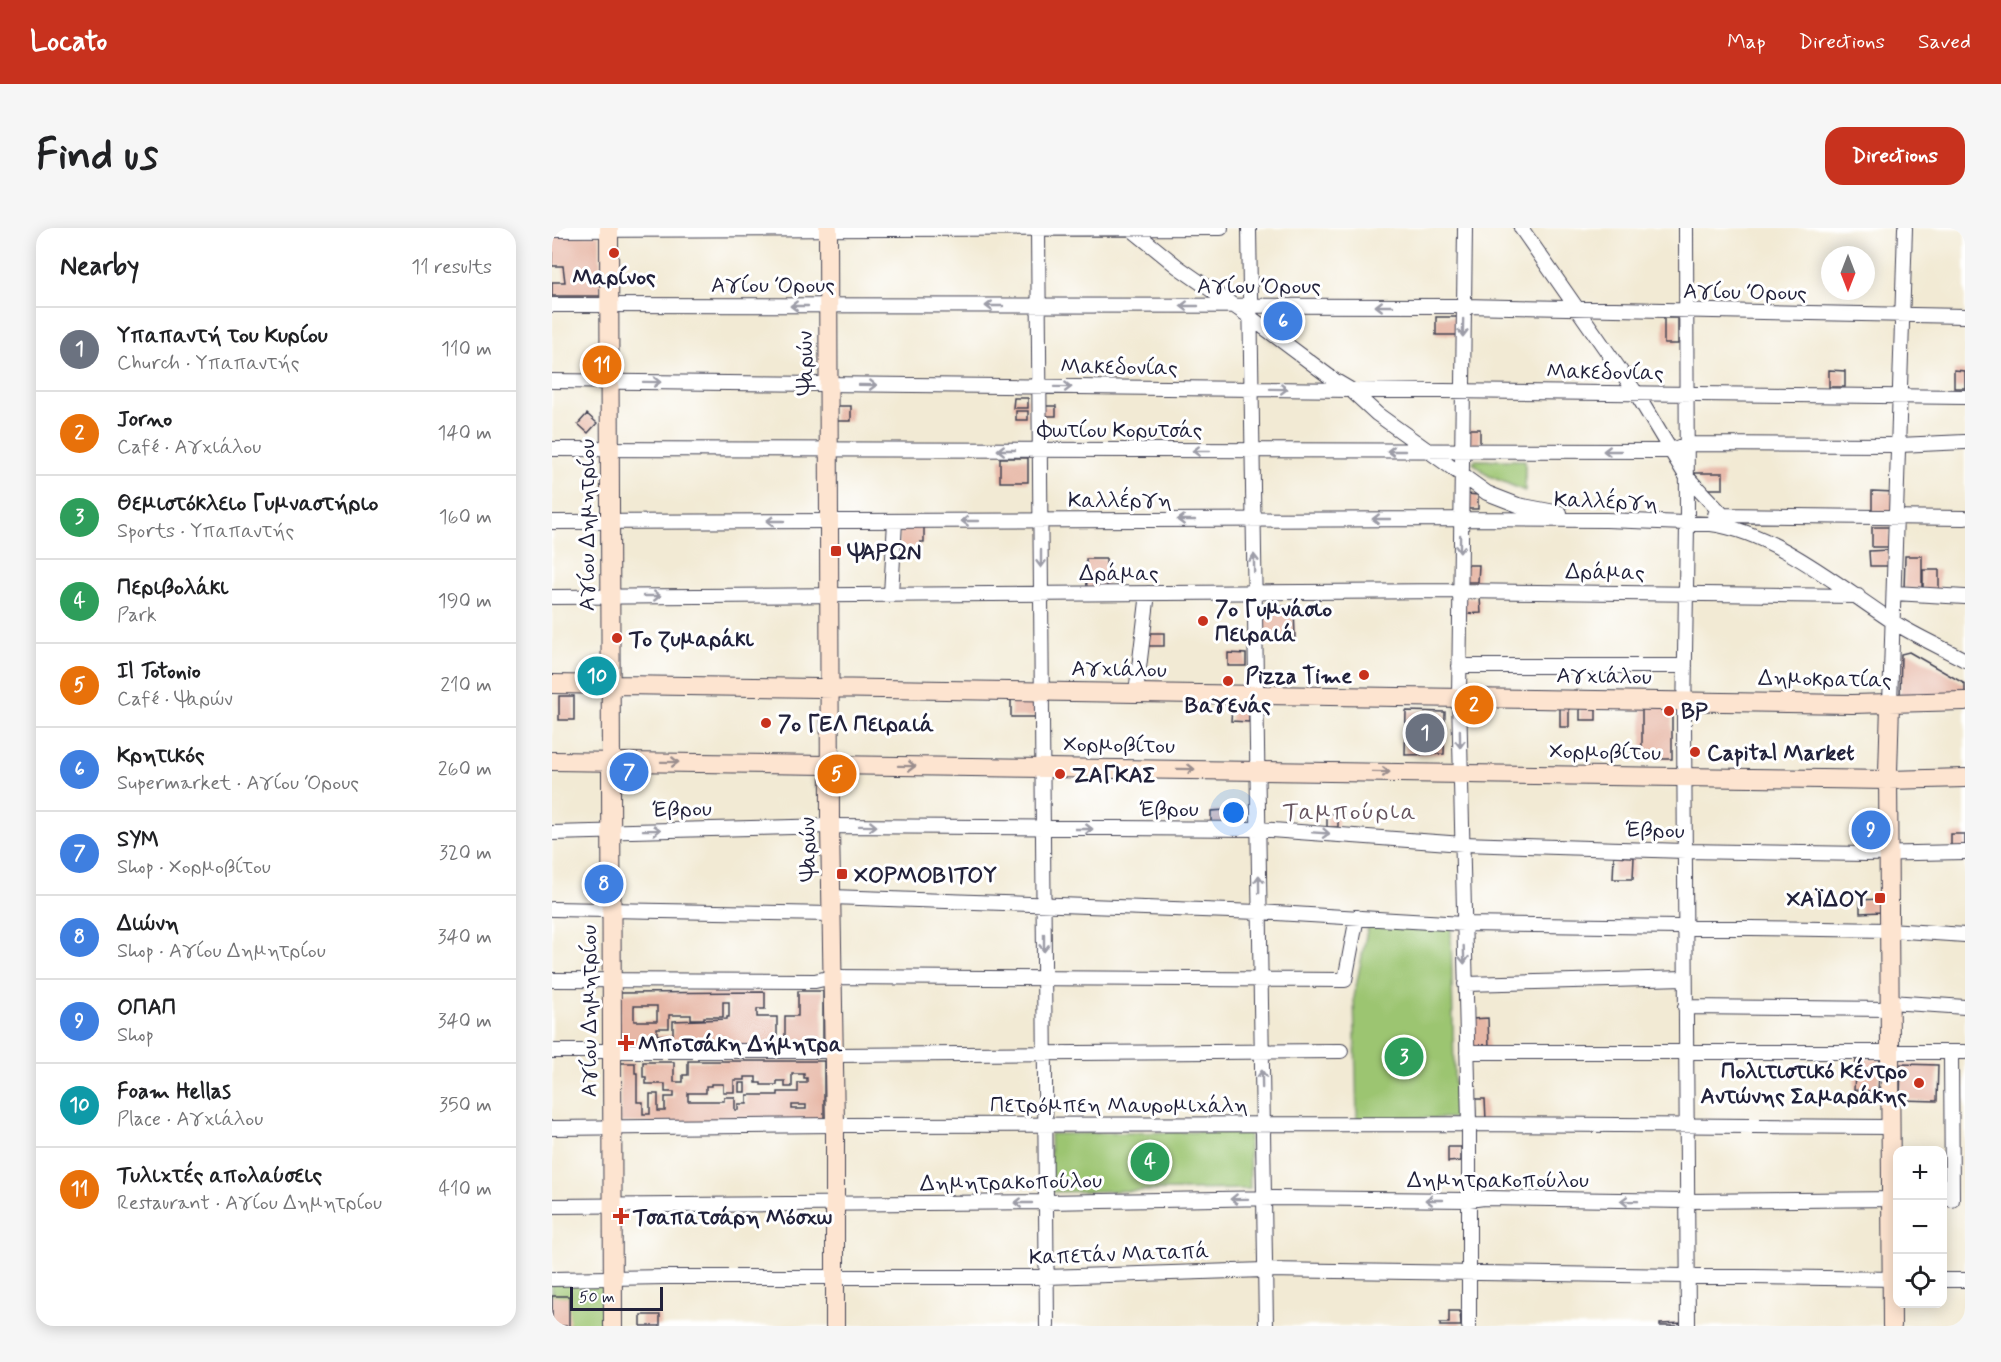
<!DOCTYPE html>
<html lang="en">
<head>
<meta charset="utf-8">
<style>
	body { margin:0; font-family:Mynerve,sans-serif; background:#f6f6f6; color:#202124 }
	.controls { position:absolute; right:18px; bottom:18px; display:grid; overflow:hidden; border-radius:12px; box-shadow:0 3px 15px #0003 }
	.controls button { width:54px; height:54px; display:grid; place-items:center; padding:0; border:0; border-bottom:2px solid #e0e0e0; background:#fff; color:#202124; font:30px sans-serif }
	.compass { position:absolute; left:1269px; top:18px; width:54px; height:54px; border-radius:50%; background:#fff; box-shadow:0 3px 15px #0003; rotate:180deg }
	.scale { position:absolute; left:18px; bottom:15px; width:93px; box-sizing:border-box; padding-left:6px; border:3px solid #22223b; border-top:0; font-size:16px; line-height:21px; white-space:nowrap; color:#22223b; -webkit-text-stroke:4px #fff; paint-order:stroke }
	.you { position:absolute; left:682px; top:585px; width:21px; height:21px; margin:-15px; border:4px solid #fff; border-radius:50%; background:#1a73e8; box-shadow:0 0 0 9px #1a73e833 }
	.badge { display:grid; place-items:center; width:39px; height:39px; border-radius:50%; background:#c8321e; color:#fff; font-size:20px; font-weight:700 }
	.pin { position:absolute; translate:-50% -50%; border:3px solid #fff; box-shadow:0 2px 6px #0006 }
	.list { margin:0; padding:0; list-style:none }
	h2 { display:flex; justify-content:space-between; align-items:center; height:78px; margin:0; padding:0 24px; font-size:26px }
	h2 small { font-size:20px; font-weight:400; color:#757577 }
	.list li { display:grid; grid-template-columns:39px 1fr auto; gap:18px; align-items:center; box-sizing:border-box; height:84px; padding:0 24px; border-top:2px solid #e0e0e0 }
	.list b { display:block; font-size:22px; white-space:nowrap }
	.list p { margin:0; font-size:20px; white-space:nowrap; color:#757577 }
	.list em { font-size:20px; font-style:normal; color:#757577 }
	.icon { flex:none; width:33px; height:33px; fill:none; stroke:currentColor; stroke-width:2; stroke-linecap:round; stroke-linejoin:round }
	.map { position:relative; flex:none; width:1413px; height:1098px; overflow:hidden; border-radius:18px }
	header { display:flex; align-items:center; gap:36px; box-sizing:border-box; height:84px; padding:0 30px; background:#c8321e; color:#fff }
	header strong { font-size:28px }
	nav { display:flex; gap:33px; margin-inline-start:auto; font-size:21px }
	.intro { display:flex; align-items:center; justify-content:space-between; box-sizing:border-box; height:144px; padding:0 36px }
	h1 { margin:0; font-size:42px }
	.button { padding:15px 27px; border-radius:18px; background:#c8321e; color:#fff; font-size:21px; font-weight:700 }
	main { display:flex; gap:36px; padding:0 36px }
	aside { flex:1; background:#fff; border-radius:18px; box-shadow:0 3px 15px #0003 }
	.map>svg:first-child { display:block }
	.green { fill:#9cc571; stroke:#5f7456; stroke-width:1.5 }
	.building { fill:#e7b7a6; fill-rule:evenodd }
	.lines { fill:none; stroke-linecap:round; stroke-linejoin:round }
	.street-casing { stroke:#414052; stroke-width:16 }
	.secondary-casing { stroke:#414052; stroke-width:20 }
	.street { stroke:#fff; stroke-width:14 }
	.secondary { stroke:#fde4d0; stroke-width:18 }
	.oneway { stroke:#9c9ca7 }
	.oneway2 { stroke:#9a8d8d }
	.poi-dot { fill:#c8321e; stroke:#fff; stroke-width:2 }
	.labels { text-anchor:middle; stroke-width:6; stroke-linejoin:round; paint-order:stroke }
	.poi-label { font-size:22px; font-weight:bold; fill:#22223b; stroke:#fff; text-anchor:start }
	.street-label { font-size:22px; fill:#22223b; stroke:#fff }
	.neighbourhood-label { font-size:24px; letter-spacing:1.5px; fill:#675660; stroke:#fff }
</style>
</head>
<body>
<header>
<strong>Locato</strong>
<nav><a>Map</a><a>Directions</a><a>Saved</a></nav>
</header>
<div class="intro"><h1>Find us</h1><a class="button">Directions</a></div>
<main>
<aside>
<h2>Nearby<small>11 results</small></h2>
<ul class="list">
<li><span class="badge" style="background:#6b7280">1</span><div><b>Υπαπαντή του Κυρίου</b><p>Church · Υπαπαντής</p></div><em>110 m</em></li>
<li><span class="badge" style="background:#e8710a">2</span><div><b>Jorno</b><p>Café · Αγχιάλου</p></div><em>140 m</em></li>
<li><span class="badge" style="background:#2e9e5b">3</span><div><b>Θεμιστόκλειο Γυμναστήριο</b><p>Sports · Υπαπαντής</p></div><em>160 m</em></li>
<li><span class="badge" style="background:#2e9e5b">4</span><div><b>Περιβολάκι</b><p>Park</p></div><em>190 m</em></li>
<li><span class="badge" style="background:#e8710a">5</span><div><b>Il Totonio</b><p>Café · Ψαρών</p></div><em>210 m</em></li>
<li><span class="badge" style="background:#3f7fe0">6</span><div><b>Κρητικός</b><p>Supermarket · Αγίου Όρους</p></div><em>260 m</em></li>
<li><span class="badge" style="background:#3f7fe0">7</span><div><b>SYM</b><p>Shop · Χορμοβίτου</p></div><em>320 m</em></li>
<li><span class="badge" style="background:#3f7fe0">8</span><div><b>Διώνη</b><p>Shop · Αγίου Δημητρίου</p></div><em>340 m</em></li>
<li><span class="badge" style="background:#3f7fe0">9</span><div><b>ΟΠΑΠ</b><p>Shop</p></div><em>340 m</em></li>
<li><span class="badge" style="background:#0f9aa8">10</span><div><b>Foam Hellas</b><p>Place · Αγχιάλου</p></div><em>350 m</em></li>
<li><span class="badge" style="background:#e8710a">11</span><div><b>Τυλιχτές απολαύσεις</b><p>Restaurant · Αγίου Δημητρίου</p></div><em>410 m</em></li>
</ul>
</aside>
<div class="map">
<svg width="1413" height="1098" viewBox="0 0 1413 1098">
	<rect width="100%" height="100%" fill="#fff"/>
	<filter id="ink" filterUnits="userSpaceOnUse"><feTurbulence type="fractalNoise" baseFrequency=".0167" numOctaves="2"/><feDisplacementMap in="SourceGraphic" scale="12" xChannelSelector="R" yChannelSelector="G"/><feConvolveMatrix kernelMatrix="1 2 1 2 8 2 1 2 1" color-interpolation-filters="sRGB"/></filter>
	<filter id="wash" filterUnits="userSpaceOnUse"><feTurbulence type="fractalNoise" baseFrequency=".008" numOctaves="4" result="noise"/><feDisplacementMap in="SourceGraphic" scale="24" xChannelSelector="R" yChannelSelector="G"/><feGaussianBlur stdDeviation="1.35" result="paint"/><feColorMatrix in="noise" values="0 0 0 0 0 0 0 0 0 0 0 0 0 0 0 0 0 1.4 0 .05"/><feComposite in="paint" operator="in"/></filter>
	<g filter="url(#wash)">
		<rect width="100%" height="100%" fill="#f2ead4"/>
		<!-- green -->
		<path class="green" d="M923,232H973V263L937,248L921,235Z
			M816,697L899,700L903,890L805,891L802,769Z
			M697,903L698,961L499,964L498,906Z
			M0,1056H54V1098H0Z"/>
		<g id="blocks">
			<!-- building -->
			<path class="building" d="M0,7H48L49,68H0V54H13L11,38H0Z
				M884,89H908V107H884Z
				M1112,90H1126V116H1112Z
				M1277,142L1293,143V159H1277Z
				M1402,142L1413,143V160H1402Z
				M462,170H476V180H461Z
				M282,178H299V193H282Z
				M488,178H504V188H489Z
				M464,183H476V192H464Z
				M35,186L45,195L36,205L26,196Z
				M916,201H928V217H916Z
				M448,230H476V254H448Z
				M1142,245H1171V261H1153Z
				M1320,263L1342,264L1341,284H1320Z
				M915,266L926,267V281H915Z
				M347,297H372V314H368V319H347Z
				M1320,299H1338V319H1320Z
				M1337,322V338H1318L1317,323Z
				M1353,328H1370V361H1352Z
				M534,331H554L555,361L535,362Z
				M911,337H927L926,354H911Z
				M1371,342H1387V362H1371Z
				M911,370H928L929,385L911,386Z
				M742,378L743,410L710,411V379Z
				M596,405H612V418H596Z
				M1357,424L1413,456V472L1348,470L1349,426Z
				M676,425L694,426V438H676Z
				M41,441L51,442L50,454H40Z
				M7,468H22V492H7Z
				M459,470L483,471V489H459Z
				M1028,474H1044V492H1028Z
				M1090,477L1120,478V531H1090Z
				M680,479H697V494L679,493Z
				M1008,479H1017V499H1008Z
				M854,483L893,484L892,526L853,527Z
				M674,582L675,595H659V583Z
				M775,586H786V599H775Z
				M1399,606H1413V621H1399Z
				M1062,628L1082,629L1081,651H1061Z
				M1328,671L1329,684L1308,685V672Z
				M246,763H271V820H67V765L213,764V781H205V789H225V810H233V788H246ZM171,774H177V789H175V791L121,793V807H105V800H117V787H139V791H152V789H171ZM82,778H105V793H82Z
				M936,790L937,820L921,821L920,791Z
				M1304,830L1328,831L1326,863L1302,862Z
				M136,833H272V895H68V835H83V845H85V874H91V886H98V866H106V883H113V869H122V864H113V856H94V849H91V834H122V854H131V847H136ZM240,846H252V850H255V855H246V864H226V867H195V876H186V882H183V869H172V873H136V865H154V858H159V856H171V864H182V852H193V849H204V855H209V857H225V853H233V859H240ZM240,877H254V881H240Z
				M1349,836L1386,837L1385,873L1348,872Z
				M187,855H193V864H187Z
				M923,871H933L934,892H924Z
				M896,919H909V933L896,934Z
				M0,1068H17V1098H0Z
				M897,1083H908L909,1098H888V1095H897Z
				M89,1087H108V1098H89Z
				M1131,1095V1098H1108V1096Z"/>
		</g>
	</g>
	<g filter="url(#ink)">
		<use href="#blocks" fill-opacity="0" stroke="#414052" stroke-width="1.5"/>
		<g class="lines">
			<defs>
				<path id="street" d="M486,0L495,1098
					M578,0L626,39L698,89L782,152L799,162L825,186L935,265L966,277L1008,285
					M697,0L714,1098
					M913,0L907,469L917,896V1098
					M969,0L1084,165L1134,248L1171,287
					M1134,0L1135,296L1132,492L1136,1098
					M0,2L669,0
					M0,77L912,78L1413,88
					M0,153L1413,169
					M0,221L1118,223L1134,216L1347,217L1413,214
					M1163,287L1413,290
					M0,294L908,291L1054,292L1159,296C1222,304 1288,359 1340,393C1363,408 1389,419 1413,432
					M1342,365L1413,369
					M339,367L343,293
					M0,369L907,363L1306,368
					M907,438H1133
					M584,465L596,365
					M1338,476L1353,0
					M0,605L278,598L706,601L911,616L1133,623L1314,626L1413,624
					M279,669L707,684L911,696L1337,702L1413,707
					M0,681L280,686
					M0,752L263,753L280,749L793,752L805,689
					M913,756L1133,750
					M1338,774L1413,779
					M1133,779L1338,781
					M0,823H281
					M915,824H1413
					M1399,824L1400,972
					M281,827L789,823
					M0,900L283,897L917,896L1339,899
					M0,978L494,974L722,970L917,972L932,970L1135,973L1346,971
					M0,1051L114,1049H494L713,1042L1346,1051
					M1390,1052H1413"/>
				<path id="secondary" d="M57,0L61,1098
					M276,0L278,598L283,897V1098
					M0,456L1300,476L1413,473
					M1338,476L1336,545L1340,1098
					M0,533L1336,552L1413,550"/>
			</defs>
			<!-- street casing -->
			<use href="#street" class="street-casing"/>
			<!-- secondary casing -->
			<use href="#secondary" class="secondary-casing"/>
			<!-- street -->
			<use href="#street" class="street"/>
			<!-- secondary -->
			<use href="#secondary" class="secondary"/>
		</g>
		<!-- one-way arrows -->
		<defs><path id="oneway-shaft" d="M-6 0H5M1.5-3L5.5 0L1.5 3" fill="none" stroke-width="1.6" stroke-linecap="round" stroke-linejoin="round" transform="scale(1.5)"/></defs>
		<g class="oneway">
			<use href="#oneway-shaft" transform="translate(247 78) rotate(-180)"/>
			<use href="#oneway-shaft" transform="translate(442 78) rotate(-180)"/>
			<use href="#oneway-shaft" transform="translate(637 78) rotate(-180)"/>
			<use href="#oneway-shaft" transform="translate(832 78) rotate(-180)"/>
			<use href="#oneway-shaft" transform="translate(911 100) rotate(91)"/>
			<use href="#oneway-shaft" transform="translate(100 154) rotate(1)"/>
			<use href="#oneway-shaft" transform="translate(316 157) rotate(1)"/>
			<use href="#oneway-shaft" transform="translate(511 159) rotate(1)"/>
			<use href="#oneway-shaft" transform="translate(727 161) rotate(1)"/>
			<use href="#oneway-shaft" transform="translate(454 222) rotate(-180)"/>
			<use href="#oneway-shaft" transform="translate(649 223) rotate(-180)"/>
			<use href="#oneway-shaft" transform="translate(844 223) rotate(-180)"/>
			<use href="#oneway-shaft" transform="translate(1060 223) rotate(-180)"/>
			<use href="#oneway-shaft" transform="translate(829 291) rotate(180)"/>
			<use href="#oneway-shaft" transform="translate(634 292) rotate(180)"/>
			<use href="#oneway-shaft" transform="translate(223 293) rotate(180)"/>
			<use href="#oneway-shaft" transform="translate(418 293) rotate(180)"/>
			<use href="#oneway-shaft" transform="translate(908 316) rotate(91)"/>
			<use href="#oneway-shaft" transform="translate(489 331) rotate(90)"/>
			<use href="#oneway-shaft" transform="translate(702 335) rotate(-91)"/>
			<use href="#oneway-shaft" transform="translate(100 368)"/>
			<use href="#oneway-shaft" transform="translate(908 511) rotate(89)"/>
			<use href="#oneway-shaft" transform="translate(316 598) rotate(1)"/>
			<use href="#oneway-shaft" transform="translate(532 601)"/>
			<use href="#oneway-shaft" transform="translate(100 602) rotate(-1)"/>
			<use href="#oneway-shaft" transform="translate(769 605) rotate(4)"/>
			<use href="#oneway-shaft" transform="translate(707 656) rotate(-91)"/>
			<use href="#oneway-shaft" transform="translate(492 715) rotate(90)"/>
			<use href="#oneway-shaft" transform="translate(912 727) rotate(88)"/>
			<use href="#oneway-shaft" transform="translate(710 851) rotate(-91)"/>
			<use href="#oneway-shaft" transform="translate(687 971) rotate(179)"/>
			<use href="#oneway-shaft" transform="translate(882 972) rotate(-180)"/>
			<use href="#oneway-shaft" transform="translate(1077 973) rotate(-179)"/>
			<use href="#oneway-shaft" transform="translate(471 975) rotate(180)"/>
		</g>
		<g class="oneway2">
			<use href="#oneway-shaft" transform="translate(118 534) rotate(1)"/>
			<use href="#oneway-shaft" transform="translate(355 538) rotate(1)"/>
			<use href="#oneway-shaft" transform="translate(634 541) rotate(1)"/>
			<use href="#oneway-shaft" transform="translate(829 544) rotate(1)"/>
		</g>
	</g>
	<!-- markers -->
	<g class="poi-dot">
		<circle cx="62" cy="25" r="6"/>
		<rect x="278" y="317" width="12" height="12" rx="3"/>
		<circle cx="651" cy="393" r="6"/>
		<circle cx="65" cy="410" r="6"/>
		<circle cx="812" cy="447" r="6"/>
		<circle cx="676" cy="453" r="6"/>
		<circle cx="1117" cy="483" r="6"/>
		<circle cx="214" cy="495" r="6"/>
		<circle cx="1143" cy="524" r="6"/>
		<circle cx="508" cy="546" r="6"/>
		<rect x="284" y="640" width="12" height="12" rx="3"/>
		<rect x="1322" y="664" width="12" height="12" rx="3"/>
		<path d="M71 806h6v6h6v6h-6v6h-6v-6h-6v-6h6z"/>
		<circle cx="1367" cy="855" r="6"/>
		<path d="M66 979h6v6h6v6h-6v6h-6v-6h-6v-6h6z"/>
	</g>
	<g class="labels">
		<!-- poi labels -->
		<g class="poi-label">
			<text x="62" y="56" text-anchor="middle">Μαρίνος</text>
			<text x="296" y="331">ΨΑΡΩΝ</text>
			<text x="663" y="388">7ο Γυμνάσιο<tspan x="663" dy="25">Πειραιά</tspan></text>
			<text x="77" y="418">Το ζυμαράκι</text>
			<text x="800" y="455" text-anchor="end">Pizza Time</text>
			<text x="676" y="484" text-anchor="middle">Βαγενάς</text>
			<text x="1129" y="491">BP</text>
			<text x="226" y="503">7ο ΓΕΛ Πειραιά</text>
			<text x="1155" y="532">Capital Market</text>
			<text x="520" y="554">ΖΑΓΚΑΣ</text>
			<text x="302" y="654">ΧΟΡΜΟΒΙΤΟΥ</text>
			<text x="1316" y="678" text-anchor="end">ΧΑΪΔΟΥ</text>
			<text x="86" y="823">Μποτσάκη Δήμητρα</text>
			<text x="1355" y="850" text-anchor="end">Πολιτιστικό Κέντρο<tspan x="1355" dy="25">Αντώνης Σαμαράκης</tspan></text>
			<text x="81" y="996">Τσαπατσάρη Μόσχω</text>
		</g>
		<!-- street labels -->
		<g class="street-label">
			<text x="221" y="64">Αγίου Όρους</text>
			<text x="707" y="65">Αγίου Όρους</text>
			<text transform="translate(1193 63) rotate(1)" y="8">Αγίου Όρους</text>
			<text transform="translate(252 135) rotate(-90)" y="8">Ψαρών</text>
			<text transform="translate(567 138) rotate(1)" y="8">Μακεδονίας</text>
			<text transform="translate(1053 143) rotate(1)" y="8">Μακεδονίας</text>
			<text x="568" y="209">Φωτίου Κορυτσάς</text>
			<text x="568" y="279">Καλλέργη</text>
			<text transform="translate(1054 272) rotate(2)" y="8">Καλλέργη</text>
			<text transform="translate(34 297) rotate(-90)" y="8">Αγίου Δημητρίου</text>
			<text transform="translate(1053 343) rotate(1)" y="8">Δράμας</text>
			<text x="567" y="352">Δράμας</text>
			<text transform="translate(567 440) rotate(1)" y="8">Αγχιάλου</text>
			<text transform="translate(1052 447) rotate(1)" y="8">Αγχιάλου</text>
			<text transform="translate(1273 450) rotate(1)" y="8">Δημοκρατίας</text>
			<text transform="translate(567 516) rotate(1)" y="8">Χορμοβίτου</text>
			<text transform="translate(1053 523) rotate(1)" y="8">Χορμοβίτου</text>
			<text transform="translate(130 580) rotate(-1)" y="8">Έβρου</text>
			<text x="617" y="588">Έβρου</text>
			<text transform="translate(1103 601) rotate(2)" y="8">Έβρου</text>
			<text transform="translate(255 621) rotate(-91)" y="8">Ψαρών</text>
			<text transform="translate(36 783) rotate(-90)" y="8">Αγίου Δημητρίου</text>
			<text x="567" y="884">Πετρόμπεη Μαυρομιχάλη</text>
			<text x="946" y="959">Δημητρακοπούλου</text>
			<text transform="translate(459 953) rotate(-1)" y="8">Δημητρακοπούλου</text>
			<text transform="translate(567 1025) rotate(-2)" y="8">Καπετάν Ματαπά</text>
		</g>
		<!-- neighbourhood labels -->
		<g class="neighbourhood-label">
			<text x="798" y="591">Ταμπούρια</text>
		</g>
	</g>
</svg>
<div class="controls">
<button>+</button>
<button>−</button>
<button><svg class="icon" aria-label="locate" viewBox="0 0 24 24"><circle cx="12" cy="12" r="6"/><path d="M12 2v4M12 18v4M2 12h4M18 12h4"/></svg></button>
</div>
<svg class="compass" viewBox="-18 -18 36 36"><path d="M0-13l5 13h-10z" fill="#e53935"/><path d="M0 13l5-13h-10z" fill="#757577"/></svg>
<div class="scale">50 m</div>
<div class="you"></div>
<div class="pin badge" style="left:873px;top:505px;background:#6b7280">1</div>
<div class="pin badge" style="left:922px;top:477px;background:#e8710a">2</div>
<div class="pin badge" style="left:852px;top:829px;background:#2e9e5b">3</div>
<div class="pin badge" style="left:598px;top:934px;background:#2e9e5b">4</div>
<div class="pin badge" style="left:285px;top:546px;background:#e8710a">5</div>
<div class="pin badge" style="left:731px;top:93px;background:#3f7fe0">6</div>
<div class="pin badge" style="left:77px;top:544px;background:#3f7fe0">7</div>
<div class="pin badge" style="left:52px;top:656px;background:#3f7fe0">8</div>
<div class="pin badge" style="left:1319px;top:602px;background:#3f7fe0">9</div>
<div class="pin badge" style="left:45px;top:448px;background:#0f9aa8">10</div>
<div class="pin badge" style="left:50px;top:137px;background:#e8710a">11</div>
</div>
</main>
</body>
</html>
